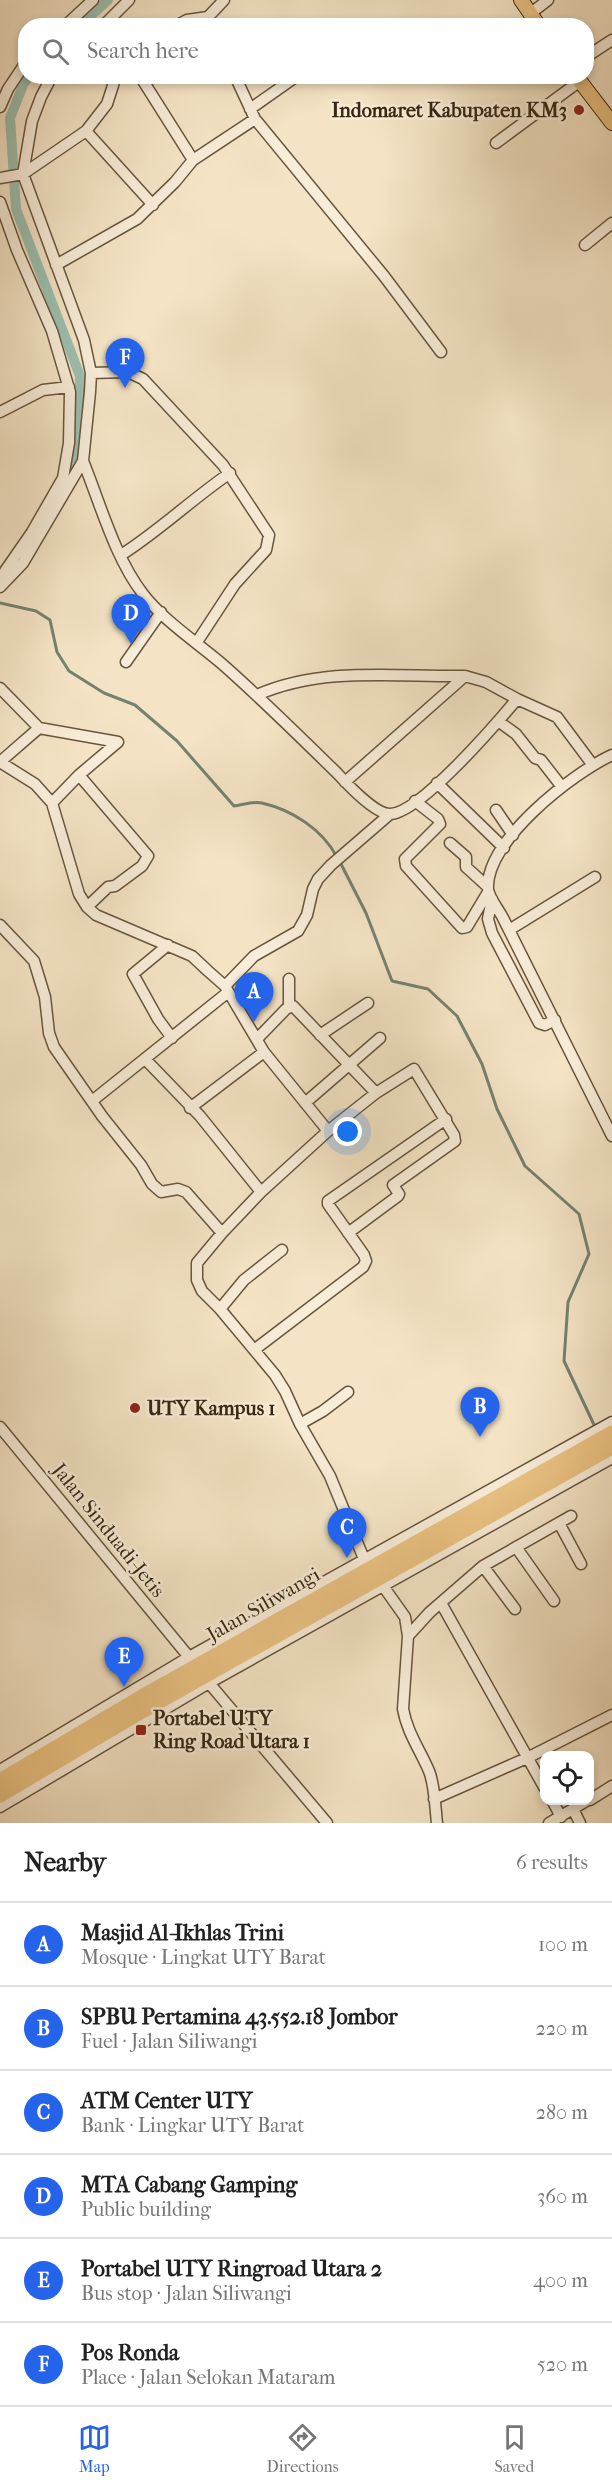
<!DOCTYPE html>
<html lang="en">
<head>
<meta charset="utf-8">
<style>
	body { margin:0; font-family:"IM FELL French Canon",serif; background:#f2f2f2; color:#222 }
	.controls { position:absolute; right:18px; bottom:18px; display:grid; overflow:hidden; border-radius:12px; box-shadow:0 3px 9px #0003 }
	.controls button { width:54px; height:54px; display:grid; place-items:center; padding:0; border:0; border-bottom:2px solid #e0e0e0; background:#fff; color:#222; font:30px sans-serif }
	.you { position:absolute; left:348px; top:1132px; width:21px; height:21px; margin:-15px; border:4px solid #fff; border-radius:50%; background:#1a73e8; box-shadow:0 0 0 9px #1a73e833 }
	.badge { display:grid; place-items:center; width:39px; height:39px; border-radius:50%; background:#2563eb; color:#fff; font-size:20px; font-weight:700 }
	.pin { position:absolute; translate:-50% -50px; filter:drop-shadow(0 2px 3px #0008) }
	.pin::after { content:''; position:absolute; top:32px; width:21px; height:18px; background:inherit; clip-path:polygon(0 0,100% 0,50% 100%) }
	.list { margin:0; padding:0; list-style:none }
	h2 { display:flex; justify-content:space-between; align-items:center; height:78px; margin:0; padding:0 24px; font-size:26px }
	h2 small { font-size:20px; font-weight:400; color:#767676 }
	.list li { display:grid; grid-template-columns:39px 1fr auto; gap:18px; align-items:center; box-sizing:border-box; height:84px; padding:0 24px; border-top:2px solid #e0e0e0 }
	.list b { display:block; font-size:22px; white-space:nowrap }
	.list p { margin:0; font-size:20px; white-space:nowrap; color:#767676 }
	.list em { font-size:20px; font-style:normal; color:#767676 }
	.icon { flex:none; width:33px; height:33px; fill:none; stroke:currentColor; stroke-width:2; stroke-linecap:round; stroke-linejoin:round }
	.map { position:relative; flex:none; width:612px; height:1823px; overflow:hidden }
	.search { position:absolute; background:#fff; box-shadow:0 3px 9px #0003; left:18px; right:18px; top:18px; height:66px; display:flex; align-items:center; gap:15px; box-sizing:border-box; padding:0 21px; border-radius:24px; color:#767676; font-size:22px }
	.sheet { height:582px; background:#fff }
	nav { display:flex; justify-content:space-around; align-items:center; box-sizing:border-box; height:84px; border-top:2px solid #e0e0e0; background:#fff; font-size:16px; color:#767676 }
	nav a { display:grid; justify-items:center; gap:3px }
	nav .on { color:#2563eb }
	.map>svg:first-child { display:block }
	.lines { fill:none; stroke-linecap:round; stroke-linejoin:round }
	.stream { stroke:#748270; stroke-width:3 }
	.canal { stroke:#9cbfb0; stroke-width:10 }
	.minor-casing { stroke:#67563e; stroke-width:13 }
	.major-casing { stroke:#382711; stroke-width:16 }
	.highway-casing { stroke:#382711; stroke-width:17 }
	.minor { stroke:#f8edd9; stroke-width:10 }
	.major { stroke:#eac282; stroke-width:14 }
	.highway { stroke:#eac282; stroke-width:15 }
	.poi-dot { fill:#8f2418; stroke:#f8edd9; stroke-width:2 }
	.labels { text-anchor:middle; stroke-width:5; stroke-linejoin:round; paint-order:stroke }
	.poi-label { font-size:20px; font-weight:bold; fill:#382711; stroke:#f8edd9; text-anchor:start }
	.street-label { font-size:20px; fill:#382711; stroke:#f8edd9 }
</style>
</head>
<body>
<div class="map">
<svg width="612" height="1823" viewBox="0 0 612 1823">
	<rect width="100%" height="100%" fill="#f4e4c5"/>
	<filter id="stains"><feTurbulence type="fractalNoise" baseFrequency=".00333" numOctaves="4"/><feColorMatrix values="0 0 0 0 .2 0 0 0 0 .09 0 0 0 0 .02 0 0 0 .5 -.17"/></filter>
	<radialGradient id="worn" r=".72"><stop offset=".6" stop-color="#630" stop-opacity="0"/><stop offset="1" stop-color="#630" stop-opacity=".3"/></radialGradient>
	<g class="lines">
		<!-- stream -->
		<path class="stream" d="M0,603L36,611L50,620L57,652L69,671L104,693L135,705L177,741L234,806C242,805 254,801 262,803C292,810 322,829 337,857
			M340,862L366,913L392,981L428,989L457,1016L482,1064L497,1109L525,1166L579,1214L589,1254L568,1302L564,1361L596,1429"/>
		<!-- canal -->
		<path class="canal" d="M79,26L108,0
			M29,76L24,83L10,118L16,209L80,376L79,433L66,484"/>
		<defs>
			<path id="minor" d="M531,13L548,0
				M65,26L93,0
				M103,26L129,0
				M176,26L187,20L208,17
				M212,26L208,17L224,0
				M586,57L612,40
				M140,76L193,160
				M0,107L8,89L26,62
				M250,109L297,76
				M255,119L384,276L441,352
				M86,131L153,205
				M496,143L580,81
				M0,178L23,174L86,131L107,104L116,76
				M0,202L17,250L52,331L70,392L69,443L63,478L32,532L5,571L4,582
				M585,245L612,223
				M56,265L137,219L175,182L193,160L255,119L235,76
				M91,373L128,372L143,379L223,465L269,535L266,550L235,584L197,642
				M0,412L43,390L69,387
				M83,461C100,503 115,558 143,594C162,619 196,642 221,663C261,698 299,736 337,773C347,784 375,814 390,814C419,814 497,723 517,699L557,717L592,764
				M121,555C159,531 192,499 230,473
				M0,587L23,563L83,461L90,392L91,373L84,340L23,174L32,121L41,97L52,76
				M126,662L161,612
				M465,676L486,682L517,699
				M0,688L39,728L118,742L79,775
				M257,695C324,666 395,677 465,676L345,782
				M498,721L516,734L535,758L541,760L562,787
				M612,755C573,773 485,841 488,889C489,898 499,910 503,918L612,1136
				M0,762L35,784L52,803L79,894L87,907L96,915L192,956L208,971L225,986L264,1052L328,1131L261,1192L222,1233
				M0,762L39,728
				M437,783L504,848
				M415,801L438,819L440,824L405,859L406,866L462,928L467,927L488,892
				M52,803L79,775L148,856L142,866L115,886L108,887L87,907
				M496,810L513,835
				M450,843L466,857V867L488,887
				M492,899L488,919L492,933L539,1023L545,1025L555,1020
				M0,925L34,961L45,997L49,1033L54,1047L102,1116L141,1165L152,1184L161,1192L178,1189L186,1192L222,1233L197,1263V1280L202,1291L220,1309L275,1375L285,1391L300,1424L330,1476L364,1559
				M509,930L595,877
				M168,945L133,974L158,1019L172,1038
				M289,979V1007
				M225,986L254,956L298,931L307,915L313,889L318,879L331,865L390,814
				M320,1035L368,1003
				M257,1039L286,1009L293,1006L376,1093
				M145,1059L200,1116L261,1192
				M92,1101L227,993
				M305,1103L380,1038
				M190,1108L264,1052
				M328,1131L376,1093L414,1069L454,1135L455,1141L393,1185L399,1194L398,1196L348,1233
				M220,1309L244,1280L282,1250
				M254,1350L363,1267L366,1261L364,1255L328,1204V1201L446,1119
				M300,1424L323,1411L348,1392
				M0,1427L189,1657
				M559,1523L581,1564
				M516,1547L554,1601
				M483,1566L515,1609
				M383,1586L405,1617L408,1636L403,1709C407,1732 420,1750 429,1771C435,1786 435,1806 437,1823
				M441,1603L544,1787
				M408,1636L430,1612L483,1566L571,1516
				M209,1683L327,1823
				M0,1770L189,1657L612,1422
				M434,1799L529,1757L612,1715
				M552,1800L561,1817
				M590,1800L612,1786
				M0,1807L209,1683L612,1458
				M573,1809L580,1823
				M549,1823L588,1800"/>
			<path id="major" d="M521,0L539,26
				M576,76L612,123"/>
			<path id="highway" d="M0,1781L147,1694L612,1433
				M0,1795L135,1715L612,1447"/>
		</defs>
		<!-- minor casing -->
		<use href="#minor" class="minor-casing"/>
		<!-- major casing -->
		<use href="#major" class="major-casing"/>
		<!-- highway casing -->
		<use href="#highway" class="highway-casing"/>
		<!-- minor -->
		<use href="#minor" class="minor"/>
		<!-- major -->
		<use href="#major" class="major"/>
		<!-- highway -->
		<use href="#highway" class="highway"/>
	</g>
	<!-- markers -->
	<g class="poi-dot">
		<circle cx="579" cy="110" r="6"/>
		<circle cx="135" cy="1408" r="6"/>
		<rect x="135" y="1724" width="12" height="12" rx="3"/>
	</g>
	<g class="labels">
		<!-- poi labels -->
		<g class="poi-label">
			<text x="567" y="117" text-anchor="end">Indomaret Kabupaten KM3</text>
			<text x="147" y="1415">UTY Kampus 1</text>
			<text x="153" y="1725">Portabel UTY<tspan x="153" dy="23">Ring Road Utara 1</tspan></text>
		</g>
		<!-- street labels -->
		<g class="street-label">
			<text transform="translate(109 1530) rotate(51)" y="7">Jalan Sinduadi-Jetis</text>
			<text transform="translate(263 1604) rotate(-30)" y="7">Jalan Siliwangi</text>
		</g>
	</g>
	<rect width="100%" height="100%" filter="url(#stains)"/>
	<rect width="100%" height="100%" fill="url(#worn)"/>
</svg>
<div class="controls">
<button><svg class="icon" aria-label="locate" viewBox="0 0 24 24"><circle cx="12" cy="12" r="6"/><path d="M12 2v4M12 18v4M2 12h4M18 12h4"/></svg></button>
</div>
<div class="you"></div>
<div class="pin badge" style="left:254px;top:1022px">A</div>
<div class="pin badge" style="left:480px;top:1437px">B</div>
<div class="pin badge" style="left:347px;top:1558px">C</div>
<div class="pin badge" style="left:131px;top:644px">D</div>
<div class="pin badge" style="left:124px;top:1687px">E</div>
<div class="pin badge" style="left:125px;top:388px">F</div>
<div class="search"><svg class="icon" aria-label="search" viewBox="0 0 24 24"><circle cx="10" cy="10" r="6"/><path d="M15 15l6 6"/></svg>Search here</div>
</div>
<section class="sheet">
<h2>Nearby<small>6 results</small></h2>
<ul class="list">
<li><span class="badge">A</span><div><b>Masjid Al-Ikhlas Trini</b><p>Mosque · Lingkat UTY Barat</p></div><em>100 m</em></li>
<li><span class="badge">B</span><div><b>SPBU Pertamina 43.552.18 Jombor</b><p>Fuel · Jalan Siliwangi</p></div><em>220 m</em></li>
<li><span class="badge">C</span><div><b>ATM Center UTY</b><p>Bank · Lingkar UTY Barat</p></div><em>280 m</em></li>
<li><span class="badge">D</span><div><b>MTA Cabang Gamping</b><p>Public building</p></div><em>360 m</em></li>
<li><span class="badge">E</span><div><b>Portabel UTY Ringroad Utara 2</b><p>Bus stop · Jalan Siliwangi</p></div><em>400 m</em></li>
<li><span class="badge">F</span><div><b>Pos Ronda</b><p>Place · Jalan Selokan Mataram</p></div><em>520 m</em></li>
</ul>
</section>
<nav>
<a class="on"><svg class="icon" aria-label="map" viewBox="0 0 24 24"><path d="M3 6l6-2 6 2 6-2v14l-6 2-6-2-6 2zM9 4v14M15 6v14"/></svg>Map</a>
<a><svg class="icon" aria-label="directions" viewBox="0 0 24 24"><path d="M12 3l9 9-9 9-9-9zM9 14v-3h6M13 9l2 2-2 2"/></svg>Directions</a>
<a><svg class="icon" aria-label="saved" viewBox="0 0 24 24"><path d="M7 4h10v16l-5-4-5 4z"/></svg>Saved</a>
</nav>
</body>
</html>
